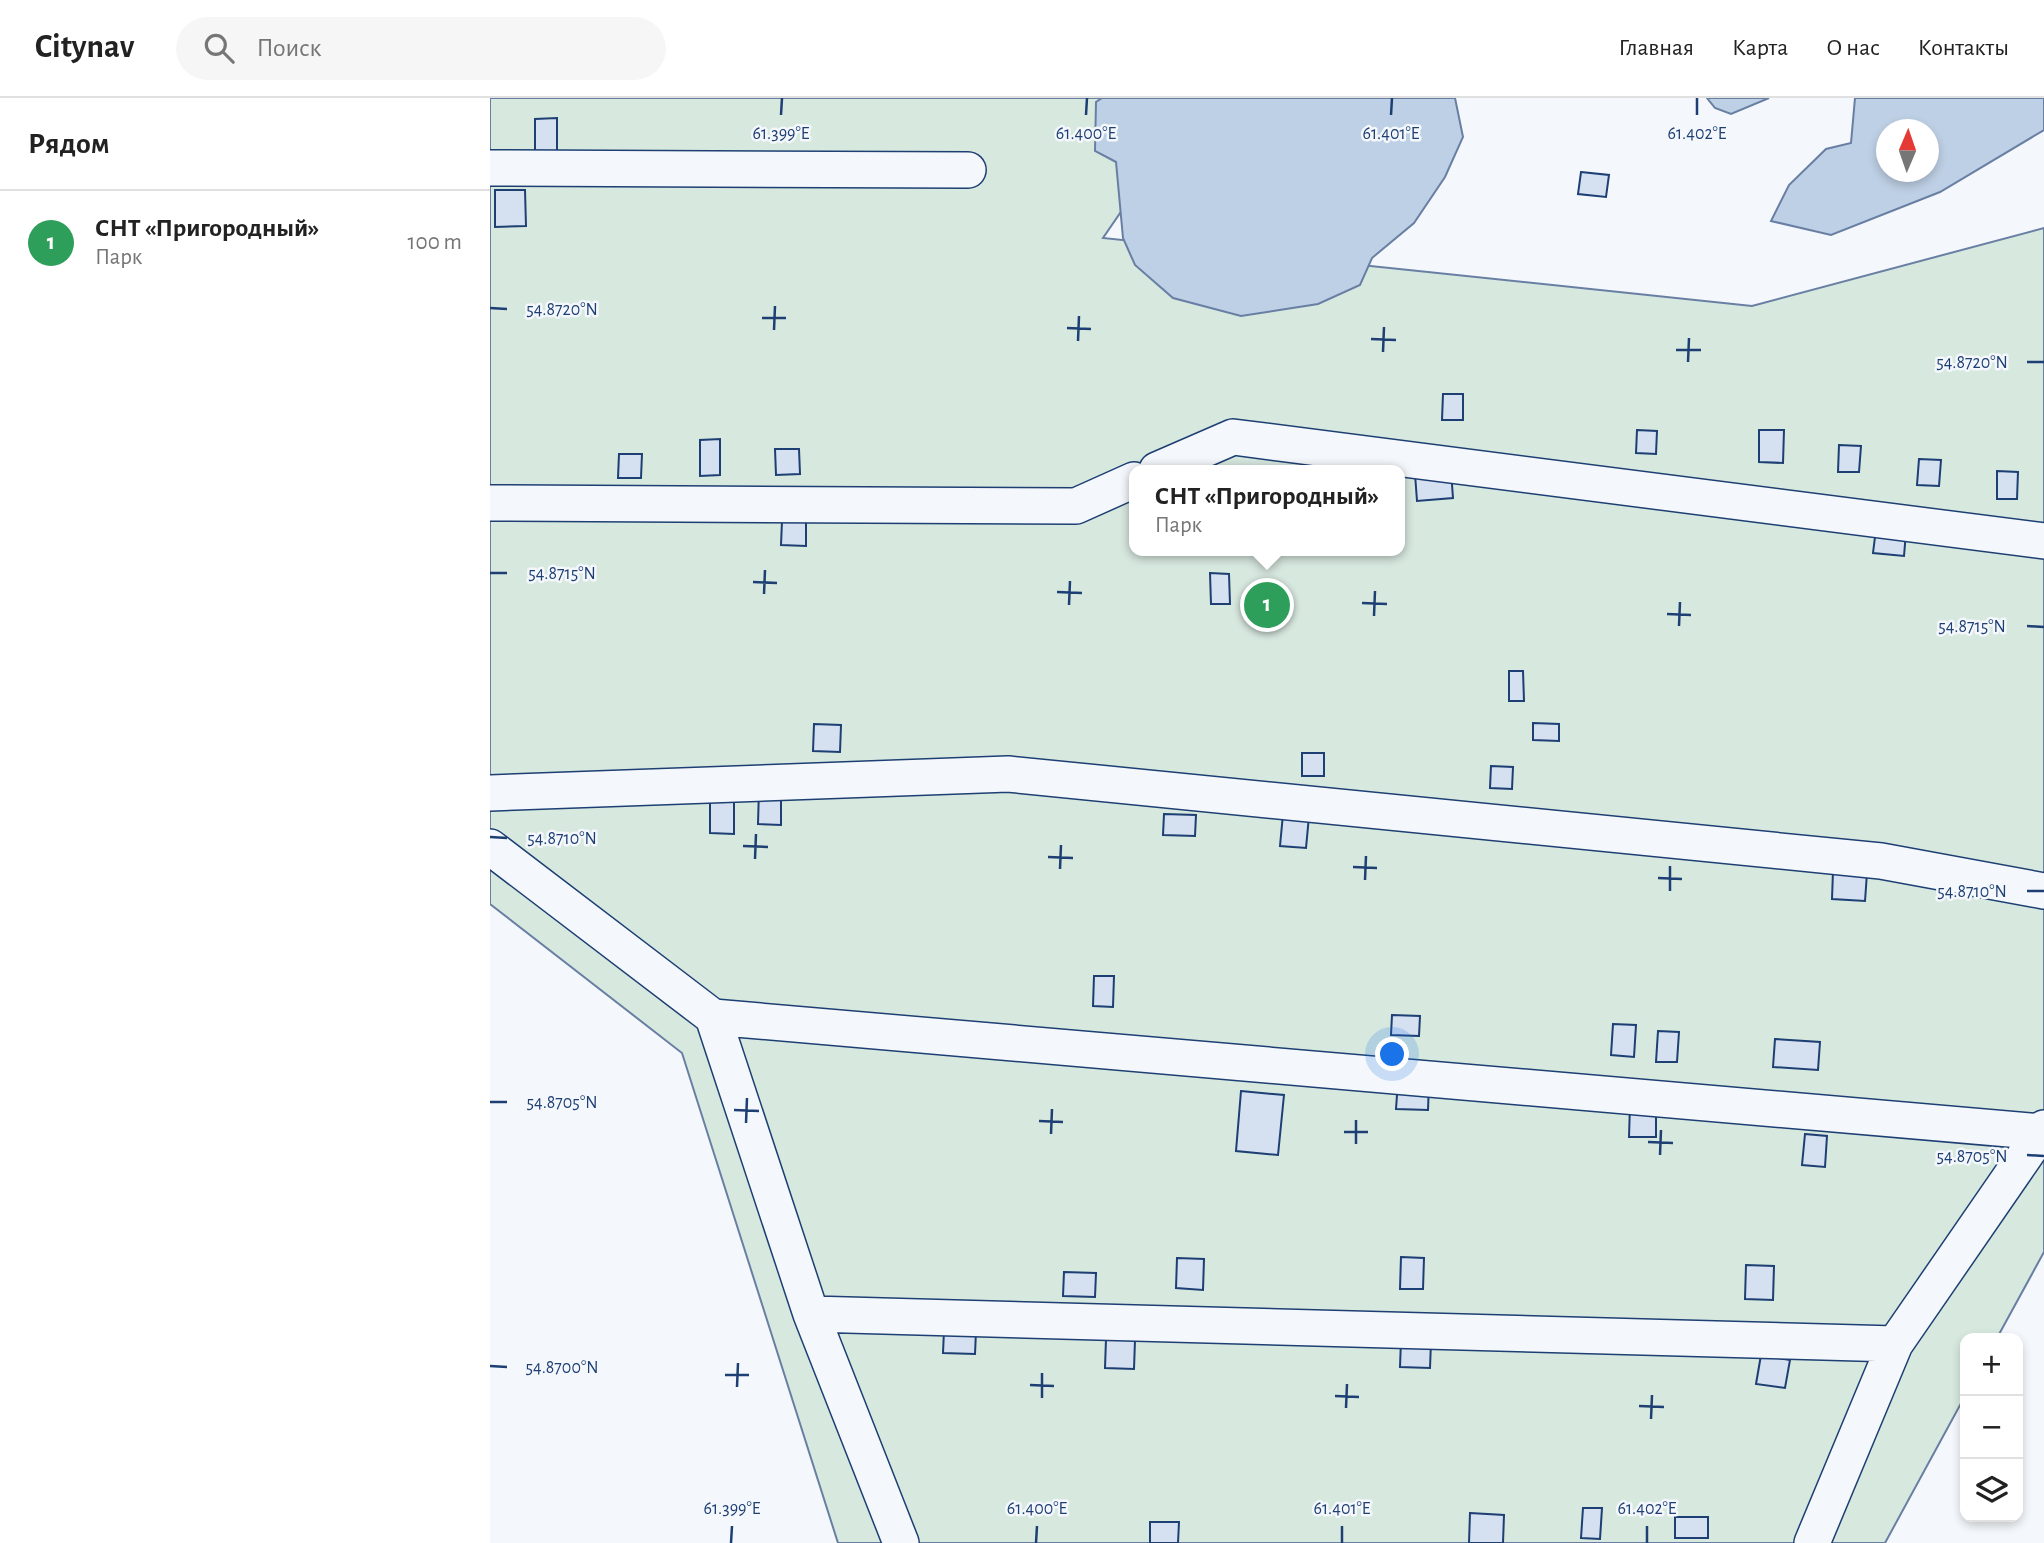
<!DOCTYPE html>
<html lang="ru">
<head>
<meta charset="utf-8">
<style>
	body { margin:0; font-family:"Alegreya Sans",sans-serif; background:#f6f6f6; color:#222 }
	.controls { position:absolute; right:21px; bottom:21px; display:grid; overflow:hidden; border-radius:14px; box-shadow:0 4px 10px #0003 }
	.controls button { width:63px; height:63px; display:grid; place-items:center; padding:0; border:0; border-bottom:2px solid #e0e0e0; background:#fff; color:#222; font:35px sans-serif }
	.compass { position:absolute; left:1386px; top:21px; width:63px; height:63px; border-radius:50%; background:#fff; box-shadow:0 4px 10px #0003; rotate:2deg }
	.you { position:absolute; left:903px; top:957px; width:24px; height:24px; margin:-18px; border:5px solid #fff; border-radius:50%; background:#1a73e8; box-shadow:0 0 0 10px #1a73e833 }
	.badge { display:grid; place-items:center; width:46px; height:46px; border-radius:50%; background:#c62828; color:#fff; font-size:23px; font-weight:700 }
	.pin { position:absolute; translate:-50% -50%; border:4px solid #fff; box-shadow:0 2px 7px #0006 }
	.popup { position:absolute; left:639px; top:367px; width:276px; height:91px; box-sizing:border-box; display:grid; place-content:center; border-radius:14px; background:#fff; filter:drop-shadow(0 2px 5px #0005); font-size:23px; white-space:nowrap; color:#767676 }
	.popup b { font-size:26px; color:#222 }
	.popup::after { content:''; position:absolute; left:50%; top:100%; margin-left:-14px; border:14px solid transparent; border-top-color:#fff }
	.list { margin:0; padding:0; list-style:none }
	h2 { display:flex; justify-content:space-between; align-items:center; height:91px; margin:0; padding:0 28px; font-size:30px }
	h2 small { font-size:23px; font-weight:400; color:#767676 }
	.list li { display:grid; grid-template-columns:46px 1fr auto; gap:21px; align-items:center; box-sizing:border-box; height:105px; padding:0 28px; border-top:2px solid #e0e0e0 }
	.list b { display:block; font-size:26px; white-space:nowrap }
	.list p { margin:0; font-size:23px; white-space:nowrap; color:#767676 }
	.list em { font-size:23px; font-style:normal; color:#767676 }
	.icon { flex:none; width:38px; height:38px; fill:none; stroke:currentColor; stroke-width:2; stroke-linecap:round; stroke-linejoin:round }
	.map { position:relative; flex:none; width:1554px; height:1445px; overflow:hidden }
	header { display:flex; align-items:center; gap:42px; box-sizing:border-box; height:98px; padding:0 35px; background:#fff; border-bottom:2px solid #e0e0e0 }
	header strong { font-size:33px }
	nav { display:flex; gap:38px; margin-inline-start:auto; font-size:24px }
	.search { width:490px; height:63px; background:#f6f6f6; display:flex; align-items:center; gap:18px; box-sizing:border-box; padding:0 24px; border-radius:38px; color:#767676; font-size:26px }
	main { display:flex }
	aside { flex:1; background:#fff }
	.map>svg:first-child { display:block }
	.green { fill:#d7e8df; stroke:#687fa3; stroke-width:2; fill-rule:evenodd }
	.water { fill:#bed0e5; stroke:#687fa3; stroke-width:2; fill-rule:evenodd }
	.building { fill:#d5e0f0; stroke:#1d3f73; stroke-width:2 }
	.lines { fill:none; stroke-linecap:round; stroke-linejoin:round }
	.minor-casing { stroke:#1d3f73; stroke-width:38 }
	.minor { stroke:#f4f7fb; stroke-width:35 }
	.ticks { fill:none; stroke:#1d3f73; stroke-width:2.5 }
	.ticks-label { font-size:18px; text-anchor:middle; fill:#1d3f73; stroke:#f4f7fb; stroke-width:5; stroke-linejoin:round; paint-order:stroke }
</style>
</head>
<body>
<header>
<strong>Citynav</strong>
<div class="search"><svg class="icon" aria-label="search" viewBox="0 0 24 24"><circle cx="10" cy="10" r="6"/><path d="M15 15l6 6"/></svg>Поиск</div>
<nav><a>Главная</a><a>Карта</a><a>О нас</a><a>Контакты</a></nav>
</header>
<main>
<aside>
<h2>Рядом<small></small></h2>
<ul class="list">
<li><span class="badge" style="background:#2e9e5b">1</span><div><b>СНТ «Пригородный»</b><p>Парк</p></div><em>100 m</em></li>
</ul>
</aside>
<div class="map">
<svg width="1554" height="1445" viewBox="0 0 1554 1445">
	<rect width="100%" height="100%" fill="#f4f7fb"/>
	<!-- green -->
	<path class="green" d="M0,0H709L613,140L1262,208L1554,130V1154L1507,1240H1475V1298L1395,1445H348L192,955L0,806ZM644,372H910V453H644Z"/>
	<!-- water -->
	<path class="water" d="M612,0H965L973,39L955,79L924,125L882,160L870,187L828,206L751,218L683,200L645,167L633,140L626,64L605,53L606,4Z
		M1217,0H1279L1241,16L1225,10Z
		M1365,0H1554V32L1450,94L1341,137L1281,123L1299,87L1336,51L1361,45ZM1396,32H1438V74H1396Z"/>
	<!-- building -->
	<path class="building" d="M67,20V54L45,55V21Z
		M1091,74L1119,77L1116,99L1088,96Z
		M5,92H35L36,128L5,129Z
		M953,296H973V322H952Z
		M1147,332L1167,333L1166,356L1146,355Z
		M1269,332H1294L1293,365L1269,364Z
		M230,341V377L210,378V342Z
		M1349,347L1371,348L1369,374H1348Z
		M285,351H309L310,376L286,377Z
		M129,356H152L151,380H128Z
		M1429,361L1451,362L1449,388L1427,387Z
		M961,373L963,400L927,403L925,376Z
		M1507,373L1528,374L1527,401H1507Z
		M292,423L316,424V448L291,447Z
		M1386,431L1416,434L1414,458L1383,455Z
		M720,475L739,476L740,506H721Z
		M1019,573H1033L1034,603H1019Z
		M1043,625L1069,626V643L1043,642Z
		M324,626L351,627L350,654L323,653Z
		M812,655H834V678H812Z
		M1001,668L1023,669L1022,691L1000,690Z
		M269,690L291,691V727L268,726Z
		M220,700H244V736L220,735Z
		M674,716L706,717L705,738L673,737Z
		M793,716L819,718L816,750L790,748Z
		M1343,773L1377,775L1375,803L1342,801Z
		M604,878H624L623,909L603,908Z
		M902,917L930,918L929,938L901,937Z
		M1123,926L1146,927L1144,959L1121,957Z
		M1168,933L1189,934L1187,964H1166Z
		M1285,941L1330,944L1328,972L1283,969Z
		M908,983L939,985L938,1012L906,1011Z
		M751,993L794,997L788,1057L746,1053Z
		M1140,1007H1166V1039H1139Z
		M1315,1036L1337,1038L1335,1069L1312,1067Z
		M911,1159L934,1160L933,1191H910Z
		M687,1160L714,1161L713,1192L686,1190Z
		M1256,1167L1284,1168L1283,1202L1255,1201Z
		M574,1174L606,1175L605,1199L573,1198Z
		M454,1232L486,1233L485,1256L453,1255Z
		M616,1241L645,1242L644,1271L615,1270Z
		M911,1242L941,1244L940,1270L910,1269Z
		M1271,1257L1300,1262L1295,1290L1266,1286Z
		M1093,1410H1112L1110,1441L1091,1440Z
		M980,1415L1014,1417L1013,1445H979Z
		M1185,1419H1218V1440H1185Z
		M660,1424H689L688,1445H660Z"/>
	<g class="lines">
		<defs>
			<path id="minor" d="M0,70L478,72
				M667,372L743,339L1554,443
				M0,405L586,408L644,382
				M0,695L518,676L1391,763L1554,793
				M0,749L223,919L321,1216L411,1445
				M223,919L1552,1034
				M321,1216L1405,1246
				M1322,1445L1405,1246L1554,1030"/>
		</defs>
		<!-- minor casing -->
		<use href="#minor" class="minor-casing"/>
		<!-- minor -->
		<use href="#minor" class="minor"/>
	</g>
	<!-- ticks -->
	<path class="ticks" d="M291,17L292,0M596,17L597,0M901,17L902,0M1207,17V0M0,210L17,211M272,220H296M577,230L601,231M284,232L285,208M881,241L906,242M588,243L589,218M1186,252H1211M893,254L894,229M1198,264L1199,240M1537,264H1554M0,475H17M263,484L287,485M567,494L592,495M274,496L275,472M872,505L897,506M579,507L580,483M1177,516L1201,517M884,518L885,493M1189,528L1190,504M1537,528L1554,529M0,739L17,740M253,748L278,749M558,759L583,760M265,761L266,736M863,769L887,770M570,771L571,747M1168,780L1192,781M875,782L876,758M1180,793V768M1537,793H1554M0,1004H17M244,1012L269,1013M549,1023L573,1024M256,1025L257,1000M854,1034H878M561,1036L562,1011M1158,1044L1183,1045M866,1046V1022M1170,1057L1171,1032M1537,1057L1554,1058M0,1268L17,1269M235,1277H259M540,1287L564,1288M247,1289L248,1265M845,1298L869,1299M552,1300V1275M1149,1308L1174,1309M856,1310L857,1286M1161,1321L1162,1297M241,1445L242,1428M546,1445L547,1428M852,1445V1428M1157,1445V1428"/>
	<g class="ticks-label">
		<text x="291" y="41">61.399°E</text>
		<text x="596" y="41">61.400°E</text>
		<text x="901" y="41">61.401°E</text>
		<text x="1207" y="41">61.402°E</text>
		<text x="72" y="217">54.8720°N</text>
		<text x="1482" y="270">54.8720°N</text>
		<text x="72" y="481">54.8715°N</text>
		<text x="1482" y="534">54.8715°N</text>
		<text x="72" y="746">54.8710°N</text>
		<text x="1482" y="799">54.8710°N</text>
		<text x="72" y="1010">54.8705°N</text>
		<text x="1482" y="1064">54.8705°N</text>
		<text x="72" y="1275">54.8700°N</text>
		<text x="242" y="1416">61.399°E</text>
		<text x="547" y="1416">61.400°E</text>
		<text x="852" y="1416">61.401°E</text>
		<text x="1157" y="1416">61.402°E</text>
	</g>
</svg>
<div class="controls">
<button>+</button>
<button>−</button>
<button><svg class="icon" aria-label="layers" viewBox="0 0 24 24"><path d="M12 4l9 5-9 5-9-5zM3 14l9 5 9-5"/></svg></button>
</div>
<svg class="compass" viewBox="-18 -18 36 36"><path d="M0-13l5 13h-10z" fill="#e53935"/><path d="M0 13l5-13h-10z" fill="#767676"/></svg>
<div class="you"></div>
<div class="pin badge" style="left:777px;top:507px;background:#2e9e5b">1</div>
<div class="popup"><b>СНТ «Пригородный»</b>Парк</div>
</div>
</main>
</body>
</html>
